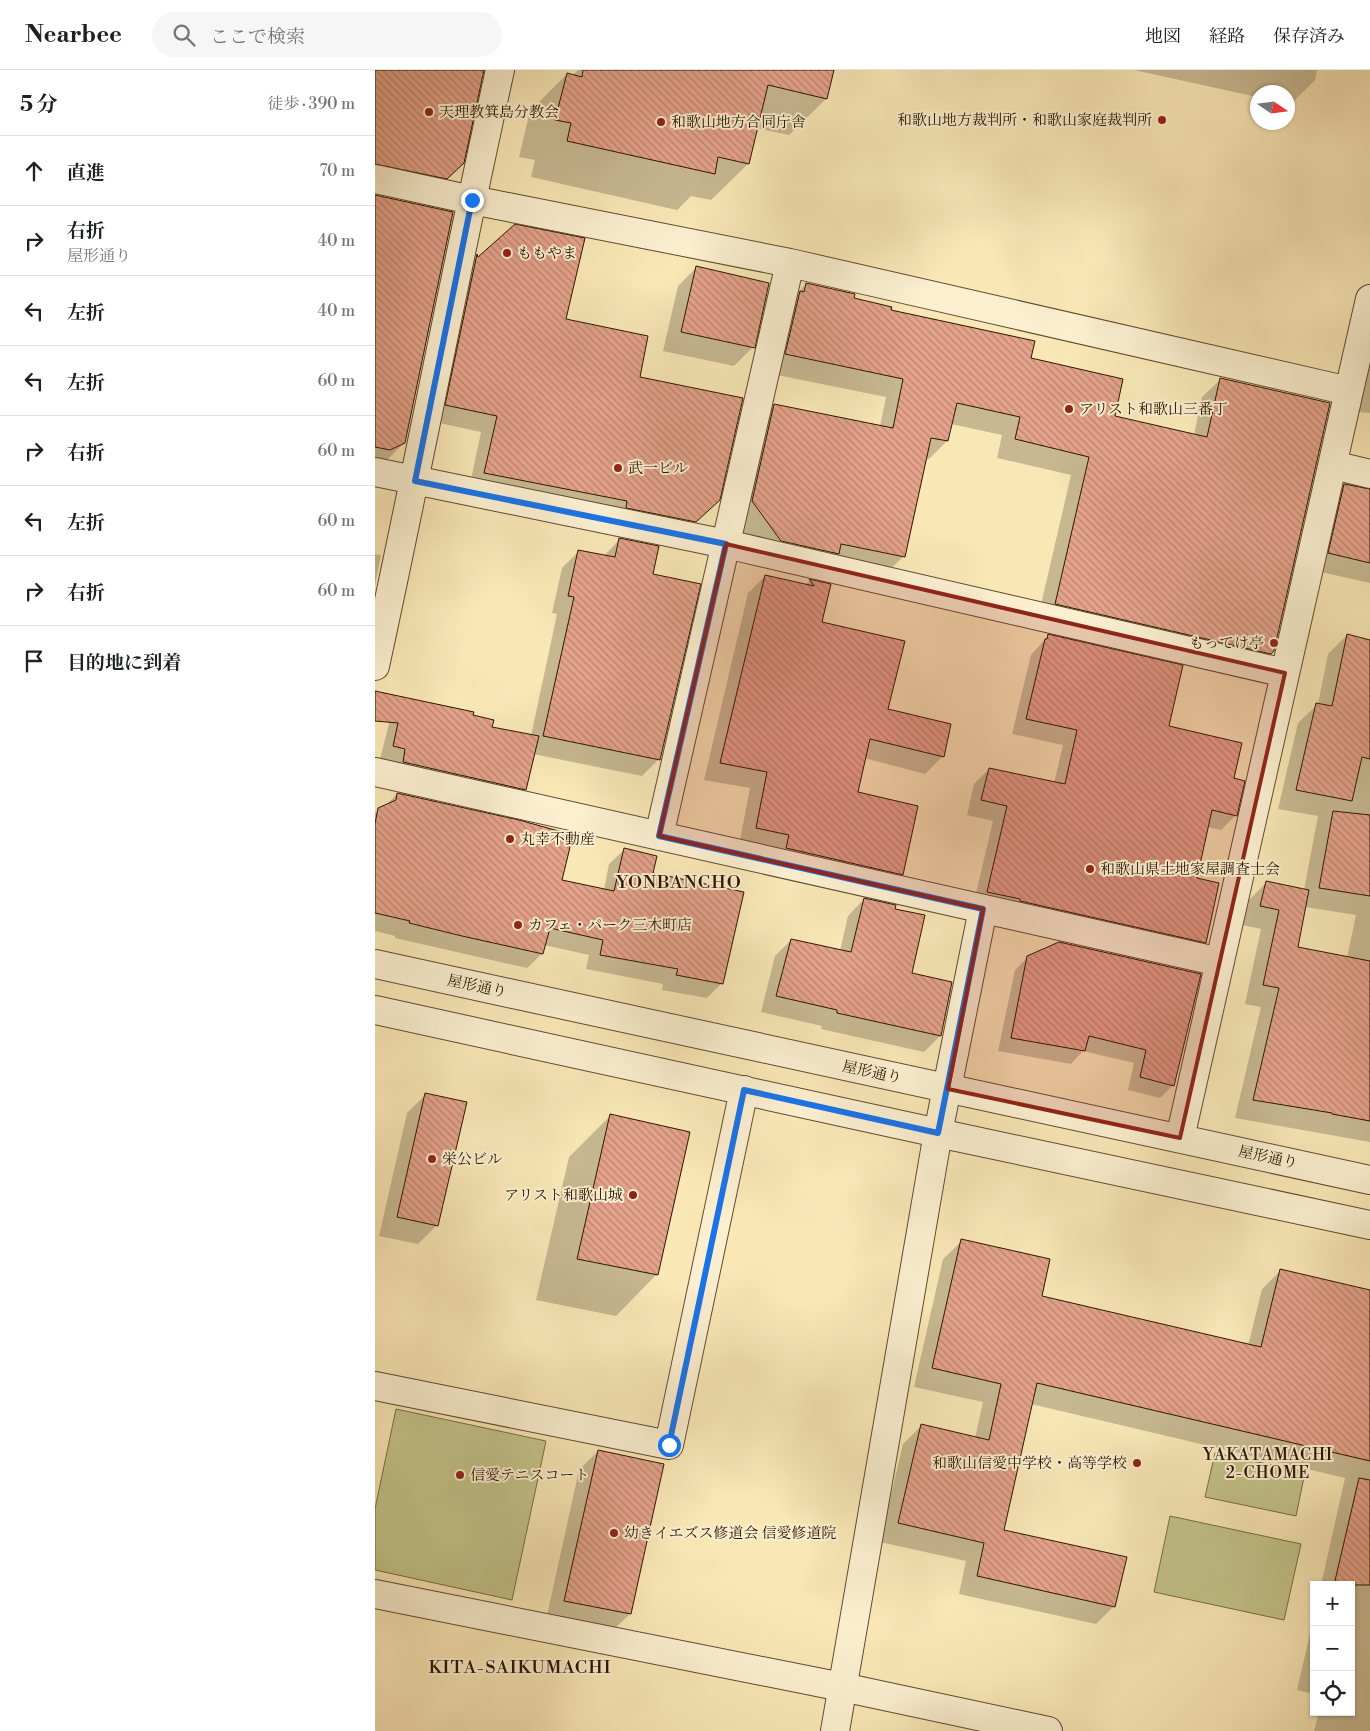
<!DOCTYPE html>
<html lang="ja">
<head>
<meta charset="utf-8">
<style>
	body { margin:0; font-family:"Libre Bodoni","Noto Serif JP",serif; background:#f6f6f6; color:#202124 }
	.controls { position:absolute; right:15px; bottom:15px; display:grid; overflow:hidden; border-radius:0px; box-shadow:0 1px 4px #0004 }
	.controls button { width:45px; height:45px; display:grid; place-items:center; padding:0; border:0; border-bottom:1px solid #e0e0e0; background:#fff; color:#202124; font:25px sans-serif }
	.compass { position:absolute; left:875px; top:15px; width:45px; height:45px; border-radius:50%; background:#fff; box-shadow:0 1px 4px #0004; rotate:103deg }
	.stop { position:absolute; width:15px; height:15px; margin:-11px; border:4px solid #1a73e8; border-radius:50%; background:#fff }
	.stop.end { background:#1a73e8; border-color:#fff; box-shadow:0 1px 5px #0008 }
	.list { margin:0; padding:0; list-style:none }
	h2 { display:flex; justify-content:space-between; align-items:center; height:65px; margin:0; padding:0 20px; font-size:21px }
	h2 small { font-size:16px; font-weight:400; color:#757577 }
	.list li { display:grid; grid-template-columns:32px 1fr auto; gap:15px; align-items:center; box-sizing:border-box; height:70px; padding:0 20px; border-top:1px solid #e0e0e0 }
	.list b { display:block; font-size:19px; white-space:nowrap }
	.list p { margin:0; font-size:16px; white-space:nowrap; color:#757577 }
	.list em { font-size:16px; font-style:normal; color:#757577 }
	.icon { flex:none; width:28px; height:28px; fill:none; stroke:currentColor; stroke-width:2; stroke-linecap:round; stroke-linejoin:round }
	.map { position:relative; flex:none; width:995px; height:1661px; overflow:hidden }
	header { display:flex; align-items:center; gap:30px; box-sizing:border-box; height:70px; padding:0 25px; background:#fff; border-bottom:1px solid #e0e0e0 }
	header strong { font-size:24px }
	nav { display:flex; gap:28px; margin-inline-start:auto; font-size:18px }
	.search { width:350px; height:45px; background:#f6f6f6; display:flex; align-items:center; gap:12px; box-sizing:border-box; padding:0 18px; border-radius:28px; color:#757577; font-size:19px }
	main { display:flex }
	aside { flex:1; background:#fff }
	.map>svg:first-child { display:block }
	.pitch { fill:#c3c48a; stroke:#776d45 }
	.shadow { fill:#0003; fill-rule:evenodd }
	.building { fill:url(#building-back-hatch); stroke:#2b1600 }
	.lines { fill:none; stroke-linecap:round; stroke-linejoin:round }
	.minor-casing { stroke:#5e4a2e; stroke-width:30 }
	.tertiary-casing { stroke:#5e4a2e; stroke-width:30 }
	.minor { stroke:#fbefd0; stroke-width:28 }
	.tertiary { stroke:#fbefd0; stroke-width:28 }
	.route { stroke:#1a73e8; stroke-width:6 }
	.marked { fill:#8f2418; fill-opacity:0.2; stroke:#8f2418; stroke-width:4; stroke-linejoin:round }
	.poi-dot { fill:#8f2418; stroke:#fbefd0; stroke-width:2 }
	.labels { text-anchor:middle; stroke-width:4; stroke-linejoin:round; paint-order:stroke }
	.poi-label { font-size:15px; fill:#2b1600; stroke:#fbefd0; text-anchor:start }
	.street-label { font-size:15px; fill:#2b1600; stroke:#fbefd0 }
	.neighbourhood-label { font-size:16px; letter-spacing:1px; fill:#2b1600; stroke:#fbefd0 }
	.quarter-label { font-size:18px; letter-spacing:1px; fill:#2b1600; stroke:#fbefd0 }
</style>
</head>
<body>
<header>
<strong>Nearbee</strong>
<div class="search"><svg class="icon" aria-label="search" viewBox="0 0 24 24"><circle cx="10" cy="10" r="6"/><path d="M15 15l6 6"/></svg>ここで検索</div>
<nav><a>地図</a><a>経路</a><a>保存済み</a></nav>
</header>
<main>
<aside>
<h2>5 分<small>徒歩 · 390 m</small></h2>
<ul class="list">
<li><svg class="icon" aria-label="ahead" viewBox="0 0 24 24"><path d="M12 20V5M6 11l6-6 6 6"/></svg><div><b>直進</b></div><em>70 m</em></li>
<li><svg class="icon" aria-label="right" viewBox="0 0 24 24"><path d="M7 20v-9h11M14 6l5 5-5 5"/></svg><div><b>右折</b><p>屋形通り</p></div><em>40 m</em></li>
<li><svg class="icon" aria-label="left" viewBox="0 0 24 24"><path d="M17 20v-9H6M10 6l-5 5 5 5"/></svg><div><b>左折</b></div><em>40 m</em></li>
<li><svg class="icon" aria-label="left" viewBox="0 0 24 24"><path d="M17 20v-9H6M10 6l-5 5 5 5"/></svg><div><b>左折</b></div><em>60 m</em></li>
<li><svg class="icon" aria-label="right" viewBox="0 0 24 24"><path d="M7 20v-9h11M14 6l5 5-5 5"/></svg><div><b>右折</b></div><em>60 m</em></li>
<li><svg class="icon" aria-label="left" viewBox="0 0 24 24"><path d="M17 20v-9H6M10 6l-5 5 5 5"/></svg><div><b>左折</b></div><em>60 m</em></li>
<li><svg class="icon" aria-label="right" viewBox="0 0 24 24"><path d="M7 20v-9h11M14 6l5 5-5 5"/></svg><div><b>右折</b></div><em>60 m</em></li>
<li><svg class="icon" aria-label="arrive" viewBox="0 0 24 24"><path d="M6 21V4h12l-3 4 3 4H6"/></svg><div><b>目的地に到着</b></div></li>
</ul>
</aside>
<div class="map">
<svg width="995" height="1661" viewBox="0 0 995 1661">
	<defs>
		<pattern id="building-back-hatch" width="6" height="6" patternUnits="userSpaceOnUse" patternTransform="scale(1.25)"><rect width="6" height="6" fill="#e5a38b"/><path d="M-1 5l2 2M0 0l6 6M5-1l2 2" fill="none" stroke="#ba846f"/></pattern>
	</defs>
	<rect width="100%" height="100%" fill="#f9e7b6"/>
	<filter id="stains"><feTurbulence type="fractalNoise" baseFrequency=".004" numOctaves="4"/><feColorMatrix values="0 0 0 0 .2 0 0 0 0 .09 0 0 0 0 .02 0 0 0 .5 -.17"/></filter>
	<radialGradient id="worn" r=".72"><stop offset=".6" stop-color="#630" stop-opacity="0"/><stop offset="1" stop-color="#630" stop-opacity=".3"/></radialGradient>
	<!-- pitch -->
	<path class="pitch" d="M21,1339L171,1371L137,1530L0,1500V1439Z
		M840,1383L930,1402L921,1446L830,1427Z
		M795,1446L926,1474L909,1550L779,1522Z"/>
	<!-- shadow -->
	<path class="shadow" d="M0,0H108L88,93L68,112L0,115Z
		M203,0H458L451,29L414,65L381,58L373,94L336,130L316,126L302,140L156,107L160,90L144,87L155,41L192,4L197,6Z
		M759,0H942L940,10L916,34H912V22H882V27Z
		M0,126L29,373L10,392L0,396Z
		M101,186L103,189L190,250L263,308L327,446L304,467L94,419L106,362L55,351L86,202Z
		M322,197L378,277L359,296L288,281L303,216Z
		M431,214L655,289L738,347L819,365L827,327L846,309L898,580L876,602L662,552L696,405L622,388L627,365L576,354L572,371L554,389H550L529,486L510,504L387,489L359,450L381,354L399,335L505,356L511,327L392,303L413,233Z
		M995,277V343L982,342Z
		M969,415L995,421V513L937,500L953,432Z
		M245,469L276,505L284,689L267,706L158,684L150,719L137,732L15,705L18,691L5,689L17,642L156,666L182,544L177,543L187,498L204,481L229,486Z
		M0,484L6,485L0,515Z
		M390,506L430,515L434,511L455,515L446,553L512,640L568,686L550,704L489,688L481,723L526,804L509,821L364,775L375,718L329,710L373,523Z
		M972,565L995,571V1072L860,1048L886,937L870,934L886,859L867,855L873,831L892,812L929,820L943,746L903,739L923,653L943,634L953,584ZM930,837L981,845L972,888L921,878Z
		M673,566L857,709L861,745L846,760L832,757L820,809L829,872L814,887L598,836L618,751L592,745L599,714L614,699L679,713L688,675L637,664L656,585Z
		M22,724L186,811L229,820L234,794L249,780L276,804L347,913L332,928L287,920L288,914L211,899L214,885L169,875L167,884L152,898L20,868V866L0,861V743L10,736Z
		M489,829L535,904L565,966L549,982L446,959L447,956L386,942L400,886L416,870L465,881L473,846Z
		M653,887L825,905L798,1015L785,1028L753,1020L759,993L708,981L696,994L623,981L640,900Z
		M51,1024L62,1155L43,1174L4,1166L32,1043Z
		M235,1046L282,1204L241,1246L161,1230L194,1087Z
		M587,1171L666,1227L873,1276L887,1219L905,1201L995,1222V1661H939L944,1642H976V1515H946L970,1408L656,1334L628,1460L739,1536L721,1554L584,1524L591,1491L505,1472L528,1374L546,1356L600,1368L608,1332L539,1317L568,1189Z
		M223,1381L287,1395L255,1544L235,1563L171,1550L204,1400Z
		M939,1546V1624L922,1620Z"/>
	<!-- building -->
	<path class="building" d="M0,0H109L89,93L72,109L0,94Z
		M208,0H459L452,29L393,15L374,94L343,87L340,104L192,71L196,53L180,50L192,3L207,7Z
		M0,125L78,142L30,373L15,380L0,377Z
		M140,154L210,168L191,249L273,266L265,307L368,328L345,430L321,452L251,438L252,431L109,403L122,346L70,335L102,184L103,187Z
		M321,196L394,213L380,278L306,262Z
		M431,213L480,224L479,228L517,237L516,240L660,271L656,288L748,309L740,346L832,367L845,308L955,333L899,581L896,584L680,534L714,387L640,369L645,347L582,333L573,371L556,368L530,487L466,474L464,484L406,471L377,431L399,334L518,358L528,309L410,284L425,221L429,222Z
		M969,414L995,419V493L953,483Z
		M244,468L284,476L278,504L326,514L285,690L168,666L199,527L193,526L203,480L240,487Z
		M390,505L439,516L434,509L456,514L447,552L530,571L513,639L576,654L569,687L495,669L483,722L543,736L528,805L411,778L414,765L381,758L392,702L345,693Z
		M673,564L808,595L794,656L867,673L859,708L870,711L862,746L837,740L822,808L844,813L831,873L645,831V829L612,822L632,736L606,730L614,698L690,714L702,660L651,649L670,569H672Z
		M972,564L995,570V689L987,687L977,731L921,720L941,633L957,636Z
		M0,621L99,642L98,645L119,650L117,657L164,666L151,720L28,692L30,679L18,676L23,653L0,651Z
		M22,723L144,750L198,765L187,810L239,821L249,778L282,786L278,803L369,822L348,914L301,905L303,899L225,885L228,870L175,858L168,884L87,866L34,853L35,851L0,843V754L3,738L21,730Z
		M958,741L995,745V826L944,818Z
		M891,811L934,820L923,877L995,891V1051L957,1044V1043L878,1030L904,918L888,915L904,840L885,836Z
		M489,828L521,835L520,839L550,845L537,903L577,912L566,966L462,943V940L401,926L416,869L476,882Z
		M684,872L826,904L799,1016L765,1007L771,980L714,966L710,981L636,968L652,886Z
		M50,1023L92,1032L63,1156L22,1147Z
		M235,1044L315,1062L283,1205L202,1189Z
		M586,1169L675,1189L667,1226L886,1277L905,1199L995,1220V1391L662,1313L629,1460L752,1487L740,1537L602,1506L609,1473L523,1453L546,1354L614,1370L626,1314L557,1298Z
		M223,1380L289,1394L256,1544L189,1531Z
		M984,1408L995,1410V1515H959Z"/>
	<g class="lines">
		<defs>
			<path id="minor" d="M0,109L97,130L415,193L974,321L995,229
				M958,395L995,404
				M0,402L351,474L910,603
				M0,596C43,398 81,198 125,0
				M0,702L845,892
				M284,766L415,193
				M805,1068L974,321
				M0,1316L294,1375L369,1020
				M0,1524L467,1617L673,1661
				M460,1661L563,1063L608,839"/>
			<path id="tertiary" d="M0,894L995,1110
				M0,940L563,1063L995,1155"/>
		</defs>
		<!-- minor casing -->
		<use href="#minor" class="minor-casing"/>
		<!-- tertiary casing -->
		<use href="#tertiary" class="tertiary-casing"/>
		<!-- minor -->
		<use href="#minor" class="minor"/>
		<!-- tertiary -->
		<use href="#tertiary" class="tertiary"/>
	</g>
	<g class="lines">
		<!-- route -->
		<path class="route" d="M97,130L40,411L351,474L284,766L608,839L563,1063L369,1020L294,1375"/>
	</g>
	<!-- marked area -->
	<path class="marked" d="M351,474L910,603L805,1068L573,1019L608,839L284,766Z"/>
	<!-- markers -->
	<g class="poi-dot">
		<circle cx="54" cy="42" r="5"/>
		<circle cx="787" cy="50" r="5"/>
		<circle cx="286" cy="52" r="5"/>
		<circle cx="132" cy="183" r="5"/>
		<circle cx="694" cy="339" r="5"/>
		<circle cx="243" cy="398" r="5"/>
		<circle cx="899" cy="573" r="5"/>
		<circle cx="135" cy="769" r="5"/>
		<circle cx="715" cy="799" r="5"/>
		<circle cx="143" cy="855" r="5"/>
		<circle cx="57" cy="1089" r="5"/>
		<circle cx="258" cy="1125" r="5"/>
		<circle cx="762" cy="1393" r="5"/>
		<circle cx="85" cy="1405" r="5"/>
		<circle cx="239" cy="1463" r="5"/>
	</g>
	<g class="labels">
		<!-- poi labels -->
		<g class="poi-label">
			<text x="64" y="47">天理教箕島分教会</text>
			<text x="777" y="55" text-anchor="end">和歌山地方裁判所・和歌山家庭裁判所</text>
			<text x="296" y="57">和歌山地方合同庁舎</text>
			<text x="142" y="188">ももやま</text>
			<text x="704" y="344">アリスト和歌山三番丁</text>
			<text x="253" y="403">武一ビル</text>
			<text x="889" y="578" text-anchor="end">もってけ亭</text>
			<text x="145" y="774">丸幸不動産</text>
			<text x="725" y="804">和歌山県土地家屋調査士会</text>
			<text x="153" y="860">カフェ・パーク三木町店</text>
			<text x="67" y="1094">栄公ビル</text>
			<text x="248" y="1130" text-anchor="end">アリスト和歌山城</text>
			<text x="752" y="1398" text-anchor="end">和歌山信愛中学校・高等学校</text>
			<text x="95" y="1410">信愛テニスコート</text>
			<text x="249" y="1468">幼きイエズス修道会 信愛修道院</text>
		</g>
		<!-- street labels -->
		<g class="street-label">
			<text transform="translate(102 916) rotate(12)" y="5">屋形通り</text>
			<text transform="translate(497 1002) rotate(12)" y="5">屋形通り</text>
			<text transform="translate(893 1087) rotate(12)" y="5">屋形通り</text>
		</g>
		<!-- neighbourhood labels -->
		<g class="neighbourhood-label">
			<text x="893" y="1390">YAKATAMACHI<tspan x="893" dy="18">2-CHOME</tspan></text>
		</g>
		<!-- quarter labels -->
		<g class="quarter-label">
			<text x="304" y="818">YONBANCHO</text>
			<text x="145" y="1603">KITA-SAIKUMACHI</text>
		</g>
	</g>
	<rect width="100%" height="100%" filter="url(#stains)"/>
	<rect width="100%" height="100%" fill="url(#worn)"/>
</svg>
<div class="controls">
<button>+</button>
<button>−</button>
<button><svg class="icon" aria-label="locate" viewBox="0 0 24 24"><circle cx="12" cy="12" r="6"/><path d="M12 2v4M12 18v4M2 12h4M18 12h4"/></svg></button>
</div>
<svg class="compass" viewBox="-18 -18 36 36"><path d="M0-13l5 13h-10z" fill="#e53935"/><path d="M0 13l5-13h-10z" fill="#757577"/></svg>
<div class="stop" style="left:294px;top:1375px"></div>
<div class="stop end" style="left:97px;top:130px"></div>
</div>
</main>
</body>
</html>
